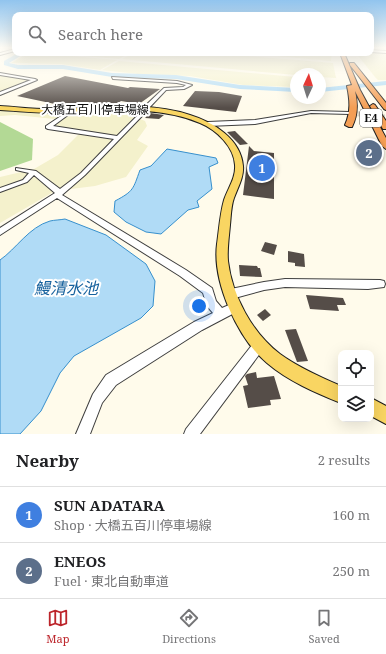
<!DOCTYPE html>
<html lang="en">
<head>
<meta charset="utf-8">
<style>
	body { margin:0; font-family:"Noto Serif","Noto Sans JP",serif; background:#f2f2f2; color:#202124 }
	.controls { position:absolute; right:12px; bottom:12px; display:grid; overflow:hidden; border-radius:8px; box-shadow:0 4px 16px #0002 }
	.controls button { width:36px; height:36px; display:grid; place-items:center; padding:0; border:0; border-bottom:1px solid #e0e0e0; background:#fff; color:#202124; font:20px sans-serif }
	.compass { position:absolute; left:290px; top:68px; width:36px; height:36px; border-radius:50%; background:#fff; box-shadow:0 4px 16px #0002; rotate:4deg }
	.you { position:absolute; left:199px; top:306px; width:14px; height:14px; margin:-10px; border:3px solid #fff; border-radius:50%; background:#1a73e8; box-shadow:0 0 0 6px #1a73e833 }
	.badge { display:grid; place-items:center; width:26px; height:26px; border-radius:50%; background:#bc242a; color:#fff; font-size:13px; font-weight:700 }
	.pin { position:absolute; translate:-50% -50%; border:2px solid #fff; box-shadow:0 1px 4px #0006 }
	.list { margin:0; padding:0; list-style:none }
	h2 { display:flex; justify-content:space-between; align-items:center; height:52px; margin:0; padding:0 16px; font-size:17px }
	h2 small { font-size:13px; font-weight:400; color:#757577 }
	.list li { display:grid; grid-template-columns:26px 1fr auto; gap:12px; align-items:center; box-sizing:border-box; height:56px; padding:0 16px; border-top:1px solid #e0e0e0 }
	.list b { display:block; font-size:15px; white-space:nowrap }
	.list p { margin:0; font-size:13px; white-space:nowrap; color:#757577 }
	.list em { font-size:13px; font-style:normal; color:#757577 }
	.icon { flex:none; width:22px; height:22px; fill:none; stroke:currentColor; stroke-width:2; stroke-linecap:round; stroke-linejoin:round }
	.map { position:relative; flex:none; width:386px; height:434px; overflow:hidden }
	.search { position:absolute; background:#fff; box-shadow:0 4px 16px #0002; left:12px; right:12px; top:12px; height:44px; display:flex; align-items:center; gap:10px; box-sizing:border-box; padding:0 14px; border-radius:8px; color:#757577; font-size:15px }
	.sheet { height:164px; background:#fff }
	nav { display:flex; justify-content:space-around; align-items:center; box-sizing:border-box; height:56px; border-top:1px solid #e0e0e0; background:#fff; font-size:11px; color:#757577 }
	nav a { display:grid; justify-items:center; gap:2px }
	nav .on { color:#bc242a }
	.map>svg:first-child { display:block }
	.farmland { fill:#f4f1cc }
	.forest { fill:#b3d995 }
	.water { fill:#b0dbf6; stroke:#3790cd }
	.lines { fill:none; stroke-linecap:round; stroke-linejoin:round }
	.river { fill:#b0dbf6; fill-rule:evenodd }
	.building { fill:#554d48 }
	.minor-tunnel { stroke:#dbd7ca; stroke-width:5; stroke-dasharray:5 2.5; stroke-linecap:butt }
	.minor-casing { stroke:#3f3f3f; stroke-width:2 }
	.major-casing { stroke:#1d1d1d; stroke-width:2 }
	.highway-casing { stroke:#1d1d1d; stroke-width:2 }
	.minor { fill:#fff; fill-rule:evenodd }
	.major { fill:#f9d562; fill-rule:evenodd }
	.highway { fill:#f49e54; fill-rule:evenodd }
	.labels { text-anchor:middle; stroke-width:4; stroke-linejoin:round; paint-order:stroke }
	.shield { fill:#fff; stroke:#555; stroke-width:1 }
	.shield-label { font-size:11px; font-weight:bold; fill:#0c0c0c }
	.street-label { font-size:12px; fill:#0c0c0c; stroke:#fff }
	.near-water-label { font-size:16px; font-style:italic; fill:#16619d; stroke:#fff }
</style>
</head>
<body>
<div class="map">
<svg width="386" height="434" viewBox="0 0 386 434">
	<rect width="100%" height="100%" fill="#fffbeb"/>
	<!-- farmland -->
	<path class="farmland" d="M371,51L386,53V80H378L375,77L356,53H371Z
		M28,53H38L117,60L100,70L61,64L11,63Z
		M48,53H130L119,59Z
		M133,53H212L333,63L336,78L320,77V74L296,75L122,59Z
		M242,53H332L331,61Z
		M119,61L296,77V87L243,85L190,76L138,74L102,70Z
		M0,74L32,80L0,92Z
		M0,110L65,113L138,110L135,117L145,121L147,126L137,140L148,146L126,177L95,186L55,191L0,223V177L34,169L58,155L79,134L45,128L55,119L15,115L0,116Z"/>
	<!-- forest -->
	<path class="forest" d="M0,122L33,139L32,160L0,171Z"/>
	<!-- water -->
	<path class="water" d="M167,149L216,158L218,163L209,167L212,189L197,201L199,207L188,210L161,234L146,232L126,222L114,212L115,201C134,191 133,189 140,170L151,166Z
		M65,219L106,235L146,264L155,281L153,306L141,318L74,356L60,373L41,411L20,434H0V260C16,249 29,227 50,221C54,220 60,220 65,219Z"/>
	<g class="lines">
		<!-- river -->
		<path class="river" d="M18,53H25L9,63L18,65H63L112,73L176,75L240,85L296,88V92L240,89L176,79L112,77L63,69H18L4,65V61Z
			M386,81V85L320,92V88Z"/>
	</g>
	<!-- building -->
	<path class="building" d="M65,76L128,88L130,87L160,89L139,104L121,101L115,105L105,104L98,106L85,103L78,107L59,103L55,104L17,96Z
		M195,91L219,92L242,96L236,112L183,106Z
		M150,113L164,115L159,119L145,118Z
		M235,131L248,144L240,145L227,132Z
		M249,146L254,151L274,153V199L243,195Z
		M265,242L277,245L274,255L261,251Z
		M288,251L304,254L305,267L295,266V263L288,262Z
		M239,265L257,266L258,268H260L262,277L240,276Z
		M306,295L343,298L346,305H337L339,311L310,309Z
		M265,309L271,315L263,321L257,315Z
		M296,329L308,361L297,362L285,330Z
		M256,372L257,378L274,376L281,399L270,400L271,405L248,408L243,386L248,385L245,376L247,374Z"/>
	<g class="lines">
		<!-- minor-tunnel -->
		<path class="minor-tunnel" d="M350,113L386,117"/>
		<defs>
			<path id="minor" d="M15,49V51L0,55V53Z
				M371,50L386,51V53L371,52Z
				M0,73L35,79L37,80L0,95V92L31,80L0,75Z
				M112,77L177,81L192,85L184,89L166,90L148,109H145L143,115L85,175L62,195L186,270L212,288L216,301L222,308L236,302L240,304L241,307L240,310L202,330L116,385L102,403L90,434H76L93,394L106,375L194,322L213,313L207,306L203,293L180,276L57,198L0,235V228L55,193L34,175L27,182L0,192V188L23,180L29,173L16,170V168L36,171L60,189L81,173L114,139L48,129L46,128V126L70,110H72V112L53,126L117,136L139,114L141,107H144L164,88L183,87L186,85L177,83L113,79Z
				M311,111L350,112L352,113L350,114L311,113L255,124L208,126L205,124L208,122L255,120Z
				M285,279L380,280L384,281L385,284L384,287L368,289L285,287L264,290L231,299L227,297L226,294L227,291L231,289L264,282Z
				M260,338L264,340L266,344L264,348L200,434H184L186,429L256,340Z"/>
			<path id="major" d="M0,106C19,107 38,110 57,109C101,108 147,101 190,115C213,122 241,139 243,166C244,177 238,187 234,198C231,206 231,216 230,225C229,237 227,249 228,261C232,295 252,333 280,354C298,367 320,377 341,386V403C316,393 288,381 267,363C238,339 212,282 217,244C219,230 220,214 224,200C228,188 236,178 235,165C234,147 217,130 200,123C155,104 105,112 57,113C38,113 19,111 0,110Z
				M371,398L386,406V424L371,416Z"/>
			<path id="highway" d="M340,53H344L360,90L386,138V149L382,146L355,91C358,104 358,115 352,127H349L345,125C351,112 350,100 347,86L352,85Z
				M350,63H354L386,103V110L384,109L350,65Z
				M373,104L375,105L386,121V129H383L370,106Z"/>
		</defs>
		<!-- minor casing -->
		<use href="#minor" class="minor-casing"/>
		<!-- major casing -->
		<use href="#major" class="major-casing"/>
		<!-- highway casing -->
		<use href="#highway" class="highway-casing"/>
		<!-- minor -->
		<use href="#minor" class="minor"/>
		<!-- major -->
		<use href="#major" class="major"/>
		<!-- highway -->
		<use href="#highway" class="highway"/>
	</g>
	<!-- sky -->
	<linearGradient id="sky" x2="0" y2="1"><stop stop-color="#91c4ee"/><stop offset="0.44" stop-color="#fffdf6"/><stop offset="1" stop-color="#fffdf6" stop-opacity="0"/></linearGradient>
	<rect width="386" height="108" fill="url(#sky)"/>
	<g class="labels">
		<!-- shield labels -->
		<rect class="shield" x="360" y="109" width="22" height="18" rx="3"/>
		<g class="shield-label">
			<text x="371" y="122">E4</text>
		</g>
		<!-- street labels -->
		<g class="street-label">
			<text x="95" y="114">大橋五百川停車場線</text>
		</g>
		<!-- near-water labels -->
		<g class="near-water-label">
			<text x="66" y="294">鰻清水池</text>
		</g>
	</g>
</svg>
<div class="controls">
<button><svg class="icon" aria-label="locate" viewBox="0 0 24 24"><circle cx="12" cy="12" r="6"/><path d="M12 2v4M12 18v4M2 12h4M18 12h4"/></svg></button>
<button><svg class="icon" aria-label="layers" viewBox="0 0 24 24"><path d="M12 4l9 5-9 5-9-5zM3 14l9 5 9-5"/></svg></button>
</div>
<svg class="compass" viewBox="-18 -18 36 36"><path d="M0-13l5 13h-10z" fill="#e53935"/><path d="M0 13l5-13h-10z" fill="#757577"/></svg>
<div class="you"></div>
<div class="pin badge" style="left:262px;top:168px;background:#3f7fe0">1</div>
<div class="pin badge" style="left:369px;top:153px;background:#5c6f8a">2</div>
<div class="search"><svg class="icon" aria-label="search" viewBox="0 0 24 24"><circle cx="10" cy="10" r="6"/><path d="M15 15l6 6"/></svg>Search here</div>
</div>
<section class="sheet">
<h2>Nearby<small>2 results</small></h2>
<ul class="list">
<li><span class="badge" style="background:#3f7fe0">1</span><div><b>SUN ADATARA</b><p>Shop · 大橋五百川停車場線</p></div><em>160 m</em></li>
<li><span class="badge" style="background:#5c6f8a">2</span><div><b>ENEOS</b><p>Fuel · 東北自動車道</p></div><em>250 m</em></li>
</ul>
</section>
<nav>
<a class="on"><svg class="icon" aria-label="map" viewBox="0 0 24 24"><path d="M3 6l6-2 6 2 6-2v14l-6 2-6-2-6 2zM9 4v14M15 6v14"/></svg>Map</a>
<a><svg class="icon" aria-label="directions" viewBox="0 0 24 24"><path d="M12 3l9 9-9 9-9-9zM9 14v-3h6M13 9l2 2-2 2"/></svg>Directions</a>
<a><svg class="icon" aria-label="saved" viewBox="0 0 24 24"><path d="M7 4h10v16l-5-4-5 4z"/></svg>Saved</a>
</nav>
</body>
</html>
